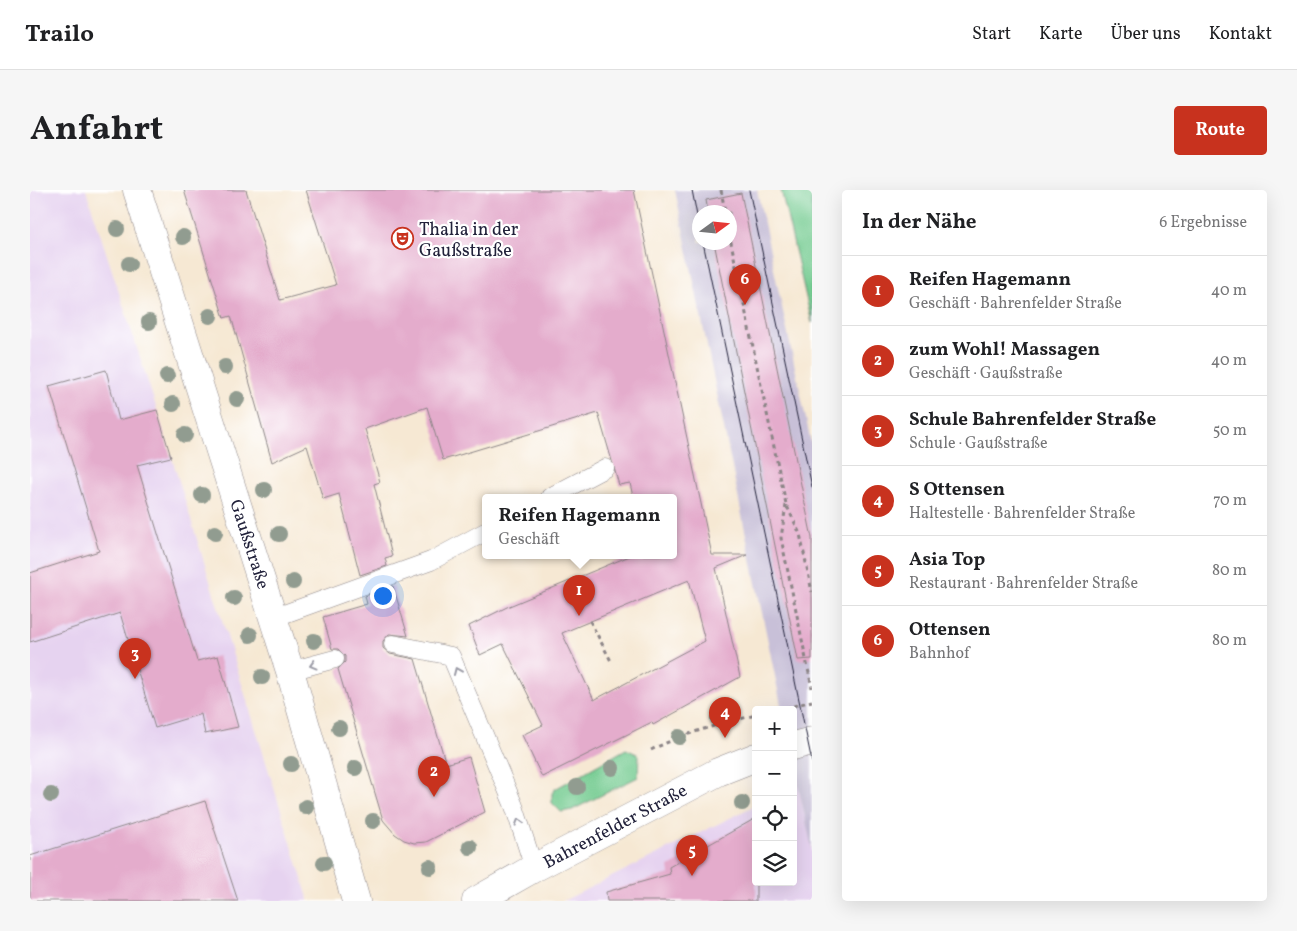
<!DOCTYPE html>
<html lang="de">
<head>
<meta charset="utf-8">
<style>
	body { margin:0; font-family:Vollkorn,serif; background:#f6f6f6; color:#202124 }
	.controls { position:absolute; right:15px; bottom:15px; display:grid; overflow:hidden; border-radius:5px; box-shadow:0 5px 20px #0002 }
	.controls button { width:45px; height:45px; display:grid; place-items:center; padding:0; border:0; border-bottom:1px solid #e0e0e0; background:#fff; color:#202124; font:25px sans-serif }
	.compass { position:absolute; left:662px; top:15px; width:45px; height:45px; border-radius:50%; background:#fff; box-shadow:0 5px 20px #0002; rotate:75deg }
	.you { position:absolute; left:352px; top:405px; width:18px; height:18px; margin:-12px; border:4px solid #fff; border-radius:50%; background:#1a73e8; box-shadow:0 0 0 8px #1a73e833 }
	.badge { display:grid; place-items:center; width:32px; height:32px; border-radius:50%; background:#c8321e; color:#fff; font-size:16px; font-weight:700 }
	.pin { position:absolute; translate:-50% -41px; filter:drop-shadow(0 1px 2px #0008) }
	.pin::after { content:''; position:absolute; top:26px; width:18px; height:15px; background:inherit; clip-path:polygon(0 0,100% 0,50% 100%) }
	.popup { position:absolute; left:452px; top:304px; width:195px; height:65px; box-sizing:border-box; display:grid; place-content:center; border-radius:5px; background:#fff; filter:drop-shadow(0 1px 4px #0005); font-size:16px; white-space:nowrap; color:#757577 }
	.popup b { font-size:19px; color:#202124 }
	.popup::after { content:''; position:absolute; left:50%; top:100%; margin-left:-10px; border:10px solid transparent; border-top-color:#fff }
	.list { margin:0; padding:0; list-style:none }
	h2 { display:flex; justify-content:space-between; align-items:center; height:65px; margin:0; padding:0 20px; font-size:21px }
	h2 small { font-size:16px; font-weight:400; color:#757577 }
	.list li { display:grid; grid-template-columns:32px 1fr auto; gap:15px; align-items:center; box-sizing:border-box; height:70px; padding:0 20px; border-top:1px solid #e0e0e0 }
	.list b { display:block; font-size:19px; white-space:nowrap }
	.list p { margin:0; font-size:16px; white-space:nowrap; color:#757577 }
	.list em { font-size:16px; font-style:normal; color:#757577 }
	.icon { flex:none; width:28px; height:28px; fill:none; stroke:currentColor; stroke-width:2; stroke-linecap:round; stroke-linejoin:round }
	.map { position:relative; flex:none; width:782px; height:711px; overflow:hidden; border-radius:5px }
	header { display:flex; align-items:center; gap:30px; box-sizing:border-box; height:70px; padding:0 25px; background:#fff; border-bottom:1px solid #e0e0e0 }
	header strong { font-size:24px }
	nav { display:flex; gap:28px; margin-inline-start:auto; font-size:18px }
	.intro { display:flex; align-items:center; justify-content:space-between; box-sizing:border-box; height:120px; padding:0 30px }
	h1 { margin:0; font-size:35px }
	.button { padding:12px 22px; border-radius:5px; background:#c8321e; color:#fff; font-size:18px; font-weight:700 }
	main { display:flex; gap:30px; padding:0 30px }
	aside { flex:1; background:#fff; border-radius:5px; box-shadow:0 5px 20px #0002 }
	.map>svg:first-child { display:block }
	.built { fill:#e6d3f0 }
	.industrial { fill:#c8c0d8; fill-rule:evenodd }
	.green { fill:#73cb90; stroke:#4a7666 }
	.building { fill:#e4accc; fill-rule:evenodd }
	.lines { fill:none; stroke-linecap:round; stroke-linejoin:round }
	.service-casing { stroke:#8c8587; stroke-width:19 }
	.minor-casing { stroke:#8c8587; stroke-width:29 }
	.tertiary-casing { stroke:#8c8587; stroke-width:29 }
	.path { stroke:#8c8587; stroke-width:3; stroke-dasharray:4 4; stroke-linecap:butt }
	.service { stroke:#fff; stroke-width:18 }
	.minor { stroke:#fff; stroke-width:28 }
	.tertiary { stroke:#fff; stroke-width:28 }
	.tram { stroke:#22223b; stroke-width:1 }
	.tree { fill:#919c90 }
	.oneway { stroke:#9c9ca7 }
	.labels { text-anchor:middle; stroke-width:4.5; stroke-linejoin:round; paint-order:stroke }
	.poi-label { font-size:18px; fill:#22223b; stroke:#fff; text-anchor:start }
	.street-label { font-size:18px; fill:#22223b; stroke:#fff }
</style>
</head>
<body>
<header>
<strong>Trailo</strong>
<nav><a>Start</a><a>Karte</a><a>Über uns</a><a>Kontakt</a></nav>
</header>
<div class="intro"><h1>Anfahrt</h1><a class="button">Route</a></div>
<main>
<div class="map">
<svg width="782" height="711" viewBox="0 0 782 711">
	<rect width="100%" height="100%" fill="#fff"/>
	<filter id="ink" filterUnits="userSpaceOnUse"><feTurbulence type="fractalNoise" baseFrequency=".02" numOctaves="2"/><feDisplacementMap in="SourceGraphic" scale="10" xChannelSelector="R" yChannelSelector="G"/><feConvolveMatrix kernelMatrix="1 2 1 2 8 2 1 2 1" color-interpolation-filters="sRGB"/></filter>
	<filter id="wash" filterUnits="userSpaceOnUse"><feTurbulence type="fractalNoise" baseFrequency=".0096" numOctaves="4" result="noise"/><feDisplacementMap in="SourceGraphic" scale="20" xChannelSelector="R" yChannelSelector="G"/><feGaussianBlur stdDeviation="1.12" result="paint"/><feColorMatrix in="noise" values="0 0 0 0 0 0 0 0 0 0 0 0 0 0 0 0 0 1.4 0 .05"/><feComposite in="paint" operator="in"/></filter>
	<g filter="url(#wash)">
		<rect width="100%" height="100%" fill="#f6e8d3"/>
		<!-- built -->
		<path class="built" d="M0,0H56L127,220L279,711H0Z
			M768,593L782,659V711H533L726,615V692H763V596Z"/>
		<!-- industrial -->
		<path class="industrial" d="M645,0H727L782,257V659L763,571V520H752ZM669,22H699V52H669Z"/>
		<!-- green -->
		<path class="green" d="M751,0H782V133Z
			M596,559L609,565L608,587L542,620L531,622L522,613V603L525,599Z"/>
		<g id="blocks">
			<!-- building -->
			<path class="building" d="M154,0H216L250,110L306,95L276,0H604L682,365H717L686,378L710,487L623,535L622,532L512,587L492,545L513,535L473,454L450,465L439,436L477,417L602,365H643V307H603L600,293L589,295L568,223L413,270L397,217L335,239L350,292L344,294L362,366L355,368L357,376L330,385L309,304L293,309L277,256L242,272L201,126L194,128ZM659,390L675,451L564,510L532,443Z
				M711,3L782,348V469L768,470L684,52H700V22H678L676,10Z
				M76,180L89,230L127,220L141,267L107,275L167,471L188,466L208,537L175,544L171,524L125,538L90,423L0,452V383L69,361L19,196Z
				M363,396L378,446L359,444L353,451V458L360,464L385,469L416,574L439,567L455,622L396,652L384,653L374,650L365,644L353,630L308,479L315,472V466L308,459H302L293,427L337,414L335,406Z
				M175,611L208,711H0V666Z
				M726,628V711H577L576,702L640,684L639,677Z"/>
		</g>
	</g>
	<g filter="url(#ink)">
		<use href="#blocks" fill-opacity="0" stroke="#8c8587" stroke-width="1"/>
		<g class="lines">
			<defs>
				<path id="service" d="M520,307L575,278
					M243,428L401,371L455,342
					M363,454L421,466L484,616L504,678
					M260,481L305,469"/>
				<path id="minor" d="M107,0L260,481L326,711"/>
				<path id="tertiary" d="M763,556L782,551
					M446,711L504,678L688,582L726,567"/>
			</defs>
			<!-- service casing -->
			<use href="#service" class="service-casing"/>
			<!-- minor casing -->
			<use href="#minor" class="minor-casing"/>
			<!-- tertiary casing -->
			<use href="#tertiary" class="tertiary-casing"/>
			<!-- path -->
			<path class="path" d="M691,0L695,22
				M699,43L756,314L770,344L782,402
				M756,315L751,348L782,498
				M560,431L581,471
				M748,520L782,511
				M621,560C655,543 689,534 726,525"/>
			<!-- service -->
			<use href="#service" class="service"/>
			<!-- minor -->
			<use href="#minor" class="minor"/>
			<!-- tertiary -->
			<use href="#tertiary" class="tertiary"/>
			<!-- tram -->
			<path class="tram" d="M662,0L669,36
				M719,0L782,297
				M673,52L782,572"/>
		</g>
		<!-- trees -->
		<g class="tree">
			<circle cx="87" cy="39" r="8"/>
			<circle cx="153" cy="47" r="8"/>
			<circle cx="99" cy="74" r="8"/>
			<circle cx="180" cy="126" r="8"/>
			<circle cx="119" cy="132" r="8"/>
			<circle cx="195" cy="177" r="8"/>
			<circle cx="137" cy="186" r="8"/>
			<circle cx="207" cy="209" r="8"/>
			<circle cx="143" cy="214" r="8"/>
			<circle cx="155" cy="245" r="8"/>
			<circle cx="234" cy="300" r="8"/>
			<circle cx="172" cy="305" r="8"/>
			<circle cx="185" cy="343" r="8"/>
			<circle cx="249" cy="344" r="8"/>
			<circle cx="263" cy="392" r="8"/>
			<circle cx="204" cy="408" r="8"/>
			<circle cx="220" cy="445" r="8"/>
			<circle cx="284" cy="451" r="8"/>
			<circle cx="232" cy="487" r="8"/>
			<circle cx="688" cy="529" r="8"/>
			<circle cx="309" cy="538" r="8"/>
			<circle cx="649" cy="547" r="8"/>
			<circle cx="261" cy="574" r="8"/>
			<circle cx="325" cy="578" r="8"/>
			<circle cx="582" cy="578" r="8"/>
			<circle cx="547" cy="597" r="8"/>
			<circle cx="21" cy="605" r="8"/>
			<circle cx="712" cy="613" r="8"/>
			<circle cx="276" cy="617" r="8"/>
			<circle cx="343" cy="631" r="8"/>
			<circle cx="440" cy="657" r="8"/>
			<circle cx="294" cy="673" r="8"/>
			<circle cx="400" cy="677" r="8"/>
		</g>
		<!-- one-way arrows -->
		<defs><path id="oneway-chevron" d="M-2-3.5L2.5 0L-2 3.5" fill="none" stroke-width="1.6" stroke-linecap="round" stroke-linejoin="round" transform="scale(1.25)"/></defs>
		<g class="oneway">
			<use href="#oneway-chevron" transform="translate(283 475) rotate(165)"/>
			<use href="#oneway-chevron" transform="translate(427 481) rotate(-113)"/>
			<use href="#oneway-chevron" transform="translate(489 632) rotate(-107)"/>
		</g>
	</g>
	<!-- icons -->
	<defs>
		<symbol id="theatre-ring" viewBox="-11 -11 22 22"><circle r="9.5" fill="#fff" stroke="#c8321e" stroke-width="1.5"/><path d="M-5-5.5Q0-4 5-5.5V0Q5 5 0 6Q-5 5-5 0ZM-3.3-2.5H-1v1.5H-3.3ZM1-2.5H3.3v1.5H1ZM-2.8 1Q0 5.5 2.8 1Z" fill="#c8321e"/></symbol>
	</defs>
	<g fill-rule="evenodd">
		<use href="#theatre-ring" x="360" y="36" width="25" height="25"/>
	</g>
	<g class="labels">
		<!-- poi labels -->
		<g class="poi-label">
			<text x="389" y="45">Thalia in der<tspan x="389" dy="21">Gaußstraße</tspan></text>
		</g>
		<!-- street labels -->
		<g class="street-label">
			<text transform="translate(220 354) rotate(72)" y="6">Gaußstraße</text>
			<text transform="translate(585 636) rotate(-28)" y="6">Bahrenfelder Straße</text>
		</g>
	</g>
</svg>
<div class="controls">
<button>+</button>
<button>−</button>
<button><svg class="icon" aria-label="locate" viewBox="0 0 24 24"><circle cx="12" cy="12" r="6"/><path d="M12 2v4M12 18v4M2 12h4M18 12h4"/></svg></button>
<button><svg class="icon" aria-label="layers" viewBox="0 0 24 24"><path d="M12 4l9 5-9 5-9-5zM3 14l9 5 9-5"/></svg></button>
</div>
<svg class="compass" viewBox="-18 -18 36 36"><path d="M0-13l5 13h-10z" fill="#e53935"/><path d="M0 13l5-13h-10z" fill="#757577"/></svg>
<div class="you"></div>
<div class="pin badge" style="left:549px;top:426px">1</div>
<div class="popup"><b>Reifen Hagemann</b>Geschäft</div>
<div class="pin badge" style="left:404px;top:607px">2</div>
<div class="pin badge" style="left:105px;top:489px">3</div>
<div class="pin badge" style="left:695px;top:548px">4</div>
<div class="pin badge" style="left:662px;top:686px">5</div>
<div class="pin badge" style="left:715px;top:115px">6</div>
</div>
<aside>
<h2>In der Nähe<small>6 Ergebnisse</small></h2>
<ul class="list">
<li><span class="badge">1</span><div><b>Reifen Hagemann</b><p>Geschäft · Bahrenfelder Straße</p></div><em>40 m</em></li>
<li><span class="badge">2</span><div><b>zum Wohl! Massagen</b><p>Geschäft · Gaußstraße</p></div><em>40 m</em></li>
<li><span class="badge">3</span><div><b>Schule Bahrenfelder Straße</b><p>Schule · Gaußstraße</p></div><em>50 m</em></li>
<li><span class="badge">4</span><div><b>S Ottensen</b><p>Haltestelle · Bahrenfelder Straße</p></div><em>70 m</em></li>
<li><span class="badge">5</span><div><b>Asia Top</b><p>Restaurant · Bahrenfelder Straße</p></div><em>80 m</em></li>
<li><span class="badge">6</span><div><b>Ottensen</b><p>Bahnhof</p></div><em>80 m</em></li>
</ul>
</aside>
</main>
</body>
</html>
